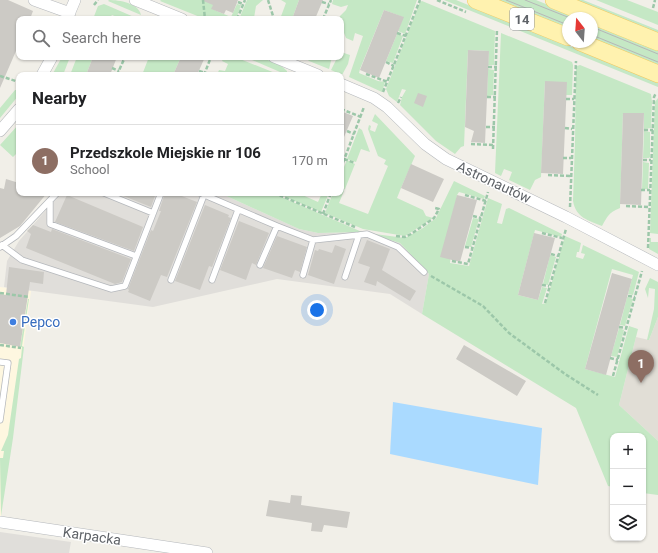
<!DOCTYPE html>
<html lang="en">
<head>
<meta charset="utf-8">
<style>
	body { margin:0; font-family:Roboto,sans-serif; background:#f6f6f6; color:#202124 }
	.controls { position:absolute; right:12px; bottom:12px; display:grid; overflow:hidden; border-radius:8px; box-shadow:0 1px 3px #0004 }
	.controls button { width:36px; height:36px; display:grid; place-items:center; padding:0; border:0; border-bottom:1px solid #e0e0e0; background:#fff; color:#202124; font:20px sans-serif }
	.compass { position:absolute; left:562px; top:12px; width:36px; height:36px; border-radius:50%; background:#fff; box-shadow:0 1px 3px #0004; rotate:343deg }
	.you { position:absolute; left:317px; top:310px; width:14px; height:14px; margin:-10px; border:3px solid #fff; border-radius:50%; background:#1a73e8; box-shadow:0 0 0 6px #1a73e833 }
	.badge { display:grid; place-items:center; width:26px; height:26px; border-radius:50%; background:#1a73e8; color:#fff; font-size:13px; font-weight:700 }
	.pin { position:absolute; translate:-50% -33px; filter:drop-shadow(0 1px 2px #0008) }
	.pin::after { content:''; position:absolute; top:21px; width:14px; height:12px; background:inherit; clip-path:polygon(0 0,100% 0,50% 100%) }
	.list { margin:0; padding:0; list-style:none }
	h2 { display:flex; justify-content:space-between; align-items:center; height:52px; margin:0; padding:0 16px; font-size:17px }
	h2 small { font-size:13px; font-weight:400; color:#757577 }
	.list li { display:grid; grid-template-columns:26px 1fr auto; gap:12px; align-items:center; box-sizing:border-box; height:72px; padding:0 16px; border-top:1px solid #e0e0e0 }
	.list b { display:block; font-size:15px; white-space:nowrap }
	.list p { margin:0; font-size:13px; white-space:nowrap; color:#757577 }
	.list em { font-size:13px; font-style:normal; color:#757577 }
	.icon { flex:none; width:22px; height:22px; fill:none; stroke:currentColor; stroke-width:2; stroke-linecap:round; stroke-linejoin:round }
	.map { position:relative; flex:none; width:658px; height:553px; overflow:hidden }
	.search { position:absolute; background:#fff; box-shadow:0 1px 3px #0004; left:16px; top:16px; width:328px; height:44px; display:flex; align-items:center; gap:10px; box-sizing:border-box; padding:0 14px; border-radius:8px; color:#757577; font-size:15px }
	.panel { position:absolute; background:#fff; box-shadow:0 1px 3px #0004; left:16px; top:72px; width:328px; height:124px; border-radius:8px }
	.map>svg:first-child { display:block }
	.commercial { fill:#fef7e0 }
	.industrial { fill:#e0deda }
	.education { fill:#e1ded6 }
	.green { fill:#c5e8c5 }
	.water { fill:#aadaff }
	.building { fill:#cccac5 }
	.lines { fill:none; stroke-linecap:round; stroke-linejoin:round }
	.lane-casing { stroke:#b5b8bc; stroke-width:7 }
	.street-casing { stroke:#b5b8bc; stroke-width:12 }
	.primary-casing { stroke:#f2c960; stroke-width:18 }
	.path { stroke:#9cc7a9; stroke-width:2.5; stroke-dasharray:4 2; stroke-linecap:butt }
	.lane { stroke:#fff; stroke-width:5.5 }
	.street { stroke:#fff; stroke-width:11 }
	.primary { stroke:#fff2af; stroke-width:17 }
	.tram { stroke:#b6b7b8; stroke-width:1 }
	.shop-dot { fill:#3f7fe0; stroke:#fff; stroke-width:1.5 }
	.labels { text-anchor:middle; stroke-width:3; stroke-linejoin:round; paint-order:stroke }
	.shield { fill:#fff; stroke:#8f9295; stroke-width:1 }
	.shield-label { font-size:13px; font-weight:bold; fill:#5f6368 }
	.street-label { font-size:14px; fill:#5f6368; stroke:#fff }
	.shop-label { font-size:14px; fill:#366cbe; stroke:#fff; text-anchor:start }
</style>
</head>
<body>
<div class="map">
<svg width="658" height="553" viewBox="0 0 658 553">
	<rect width="100%" height="100%" fill="#f1efe8"/>
	<!-- commercial -->
	<path class="commercial" d="M0,287L31,291L1,516H0Z"/>
	<!-- industrial -->
	<path class="industrial" d="M61,193H220L299,229L318,233L362,232L400,243L429,274L422,314L390,294L277,279L153,307L4,287L7,261L19,241Z
		M0,532L71,542L69,553H0Z"/>
	<!-- education -->
	<path class="education" d="M658,317V441L619,405L636,337L649,340Z"/>
	<!-- green -->
	<path class="green" d="M109,0C119,0 139,3 141,15L108,1Z
		M161,0H215L212,9L231,17L237,4L241,5L236,19H205L160,1Z
		M247,0H263L256,6L254,18L257,19H239Z
		M281,0H299L292,19H280L286,3Z
		M333,0H417L405,34L398,31L403,17L384,10L360,69L359,73L378,81L385,82L382,92L349,77L363,36L355,33L353,41L346,38L341,25V19H339L340,16L346,10L348,5L341,7L332,4Z
		M444,0H456L658,82V87Z
		M495,0H536L580,18H568V30Z
		M573,0H583L658,30V34Z
		M596,0H627L658,12V25Z
		M422,1L495,31L494,65H488L489,51L468,50L464,146L461,147L455,154L436,141L400,105L402,97L406,90L402,89L397,102L389,96L386,89L420,2Z
		M104,4L134,17L137,19H122L112,15L109,19H93L98,6Z
		M592,23L658,49V66L592,39Z
		M501,33L572,62L573,65L572,95H566L545,81L541,177L535,180L530,190L509,180L512,172L504,169L501,176L495,173Z
		M397,34L403,36L393,63L386,61Z
		M341,52L350,55L348,64L342,75L331,70L337,58L335,57H341Z
		M62,57H70L63,75H52Z
		M77,57H93L86,75H70Z
		M149,57H181L173,75H142Z
		M224,57H235L280,75H217L219,70L225,71L228,64L222,61Z
		M245,57C259,57 277,60 287,71V75Z
		M310,57H332L329,69L309,61L308,60Z
		M580,65L651,94L652,102L651,128L644,129V113H623L620,208C608,213 608,216 602,226C588,220 576,218 573,201L575,141L576,68L577,66Z
		M488,69L494,70L493,95L487,96Z
		M15,90H19V95L0,118V108Z
		M658,98V254L649,249L650,238H651V242H658V234L650,233L655,102Z
		M375,114L415,156L401,188L397,198L423,210L426,216L433,218L405,236L363,229L325,213L333,193H341V190L344,191L339,203L368,214L388,166L384,164L386,160L378,156L368,129L369,125L371,126L370,130L375,132L378,124L372,121Z
		M19,124V151L13,157L0,145Z
		M359,128L362,130L370,152L361,149L356,162L347,159Z
		M644,131L650,132V157L649,158H643Z
		M347,160L355,164L345,189L341,188V174Z
		M643,162L649,163L648,189H642Z
		M454,181L485,196L484,199L459,192L457,195L450,263L469,266L488,198L502,204L497,223L502,224L506,209L509,208L562,234L561,237L535,230L518,295L538,300L542,287L547,288L542,304L546,303L565,236L581,243L579,252H577L576,257L583,259L585,254L581,253L583,245L639,272L633,295L628,294L633,275L612,269L585,369L615,377L629,326L638,329L619,405L658,441V495L643,493V436H613V487L608,486L576,408L422,314L429,274L400,243L367,233L405,238L423,228L436,218Z
		M220,193H272L362,232L318,233L299,229Z
		M276,193H298L318,202L322,193H329L321,212Z
		M473,218L479,219L471,247L465,246Z
		M550,255L556,257L548,285L543,284Z
		M650,278L658,282V317L649,340H647L654,309L655,289L649,288L648,298L645,289Z
		M627,297L633,299L625,326L620,325Z
		M28,299H29L22,346L24,347L13,438L1,516L0,458H3L4,451H1L8,435L19,359L21,358L22,347H20Z
		M619,328L624,330L617,357L611,356Z"/>
	<!-- water -->
	<path class="water" d="M393,402L542,428L538,485L390,454Z"/>
	<!-- building -->
	<path class="building" d="M0,0H8L33,11L30,19H19V44L0,88Z
		M201,0H238L233,13L226,10L224,14L211,9L213,5Z
		M299,0H323L315,19H292Z
		M384,10L404,17L379,78L360,70Z
		M468,50L489,51L485,143L471,142L474,131L465,127Z
		M93,57H117L110,75H86Z
		M181,57H205L197,75H173Z
		M545,81L567,82L563,174L541,173Z
		M418,93L427,96L423,107L414,103Z
		M341,111L353,116L341,144Z
		M623,113H644L641,205L620,204Z
		M411,164L444,179L433,202L401,188Z
		M6,179L19,183V193H47L20,226L0,238V188L4,189Z
		M116,193H156L151,207Z
		M165,193H174L197,202L167,277L161,275L150,301L128,292L129,290L128,289L151,230L153,231L161,211H159Z
		M67,195L143,227L134,251L55,222Z
		M457,195L477,200L460,262L440,257Z
		M205,205L229,215L228,217L231,218L212,267L209,266L200,290L175,281Z
		M239,221L269,233L256,265L252,263L246,280L220,270Z
		M33,225L51,232L52,229L131,259L122,282L115,284L26,248L31,234L27,231Z
		M534,233L555,238L538,300L518,295Z
		M277,236L307,247L300,272L295,270L292,278L263,268Z
		M367,240L390,249L382,270L416,291L410,301L377,281L376,286L364,282L370,267L358,263Z
		M335,245L346,249L334,284L308,275L315,250L318,251L319,249L332,253Z
		M9,267L44,272L43,284L30,282L20,347L0,343V294L6,295Z
		M612,273L632,279L606,375L585,369Z
		M464,345L526,381L517,396L456,359Z
		M291,495L302,496L301,505L350,512L347,528L324,525L322,532L311,531L312,523L266,516L269,500L290,503Z"/>
	<g class="lines">
		<defs>
			<path id="lane" d="M104,193L153,213
				M200,193L277,226L313,240L303,275
				M50,201V224L136,256
				M359,235L367,234L398,247L424,272
				M313,240L359,235L345,277
				M2,245L22,260L111,289L125,286L161,193
				M0,247L16,236L57,193
				M260,265L277,226
				M171,280L204,195
				M212,280L238,210
				M0,362L8,363L0,420"/>
			<path id="street" d="M34,0L70,13
				M135,0L182,19
				M67,19L75,0
				M274,57L318,75
				M42,75L52,57
				M341,84L374,98L387,107L425,144L446,159L566,217L658,265
				M0,131L19,109
				M0,522L207,553"/>
			<path id="primary" d="M476,0L568,37
				M554,0L658,42
				M580,42L658,74"/>
		</defs>
		<!-- lane casing -->
		<use href="#lane" class="lane-casing"/>
		<!-- street casing -->
		<use href="#street" class="street-casing"/>
		<!-- primary casing -->
		<use href="#primary" class="primary-casing"/>
		<!-- path -->
		<path class="path" d="M203,0L205,19
			M268,0L274,19
			M437,0L466,12
			M238,2L243,4
			M322,2L329,4
			M94,5L98,0
			M653,8L655,0
			M117,18L119,19
			M140,19V18
			M237,19L245,0
			M323,19L331,0
			M397,33L406,36
			M386,62L394,66
			M488,67H497
			M112,68L119,71
			M199,71L205,73
			M366,74L388,82
			M117,75L125,57
			M204,75L211,57
			M0,76L19,82
			M383,92L420,0
			M487,97H496
			M566,99H574
			M398,103L401,97
			M341,109L361,117
			M486,127H495
			M565,128L572,129
			M644,130H653
			M347,131L354,134
			M471,144L493,145
			M493,149L497,29
			M563,158H571
			M344,159L355,163
			M643,160H651
			M341,168L364,107
			M548,175L571,176
			M341,189L344,190
			M641,190H650
			M274,193L355,227
			M465,195L486,201
			M626,206L649,207
			M570,207L576,61
			M323,214L331,193
			M473,216L481,218
			M542,233L562,238
			M396,236L405,237L411,234L434,218L439,209L435,208
			M465,247L472,248
			M648,248L654,97L656,93
			M551,254L558,256
			M452,261L468,264L488,192
			M431,276L483,306L509,333L565,374L598,395
			M542,285L549,286
			M0,293L29,297
			M628,296L635,297
			M545,303L566,229
			M619,327L626,328
			M0,345L21,348
			M610,358L618,360
			M613,376L642,271"/>
		<!-- lane -->
		<use href="#lane" class="lane"/>
		<!-- street -->
		<use href="#street" class="street"/>
		<!-- primary -->
		<use href="#primary" class="primary"/>
		<!-- tram -->
		<path class="tram" d="M506,0L568,25
			M525,0L570,18
			M592,27L658,54
			M592,35L658,62"/>
	</g>
	<!-- markers -->
	<circle class="shop-dot" cx="13" cy="322" r="4"/>
	<g class="labels">
		<!-- shield labels -->
		<rect class="shield" x="510" y="8" width="24" height="22" rx="3"/>
		<g class="shield-label">
			<text x="522" y="24">14</text>
		</g>
		<!-- street labels -->
		<g class="street-label">
			<text transform="translate(494 182) rotate(25)" y="5">Astronautów</text>
			<text transform="translate(92 536) rotate(8)" y="5">Karpacka</text>
		</g>
		<!-- shop labels -->
		<g class="shop-label">
			<text x="21" y="327">Pepco</text>
		</g>
	</g>
</svg>
<div class="controls">
<button>+</button>
<button>−</button>
<button><svg class="icon" aria-label="layers" viewBox="0 0 24 24"><path d="M12 4l9 5-9 5-9-5zM3 14l9 5 9-5"/></svg></button>
</div>
<svg class="compass" viewBox="-18 -18 36 36"><path d="M0-13l5 13h-10z" fill="#e53935"/><path d="M0 13l5-13h-10z" fill="#757577"/></svg>
<div class="you"></div>
<div class="pin badge" style="left:641px;top:383px;background:#8d6e63">1</div>
<div class="search"><svg class="icon" aria-label="search" viewBox="0 0 24 24"><circle cx="10" cy="10" r="6"/><path d="M15 15l6 6"/></svg>Search here</div>
<section class="panel">
<h2>Nearby<small></small></h2>
<ul class="list">
<li><span class="badge" style="background:#8d6e63">1</span><div><b>Przedszkole Miejskie nr 106</b><p>School</p></div><em>170 m</em></li>
</ul>
</section>
</div>
</body>
</html>
